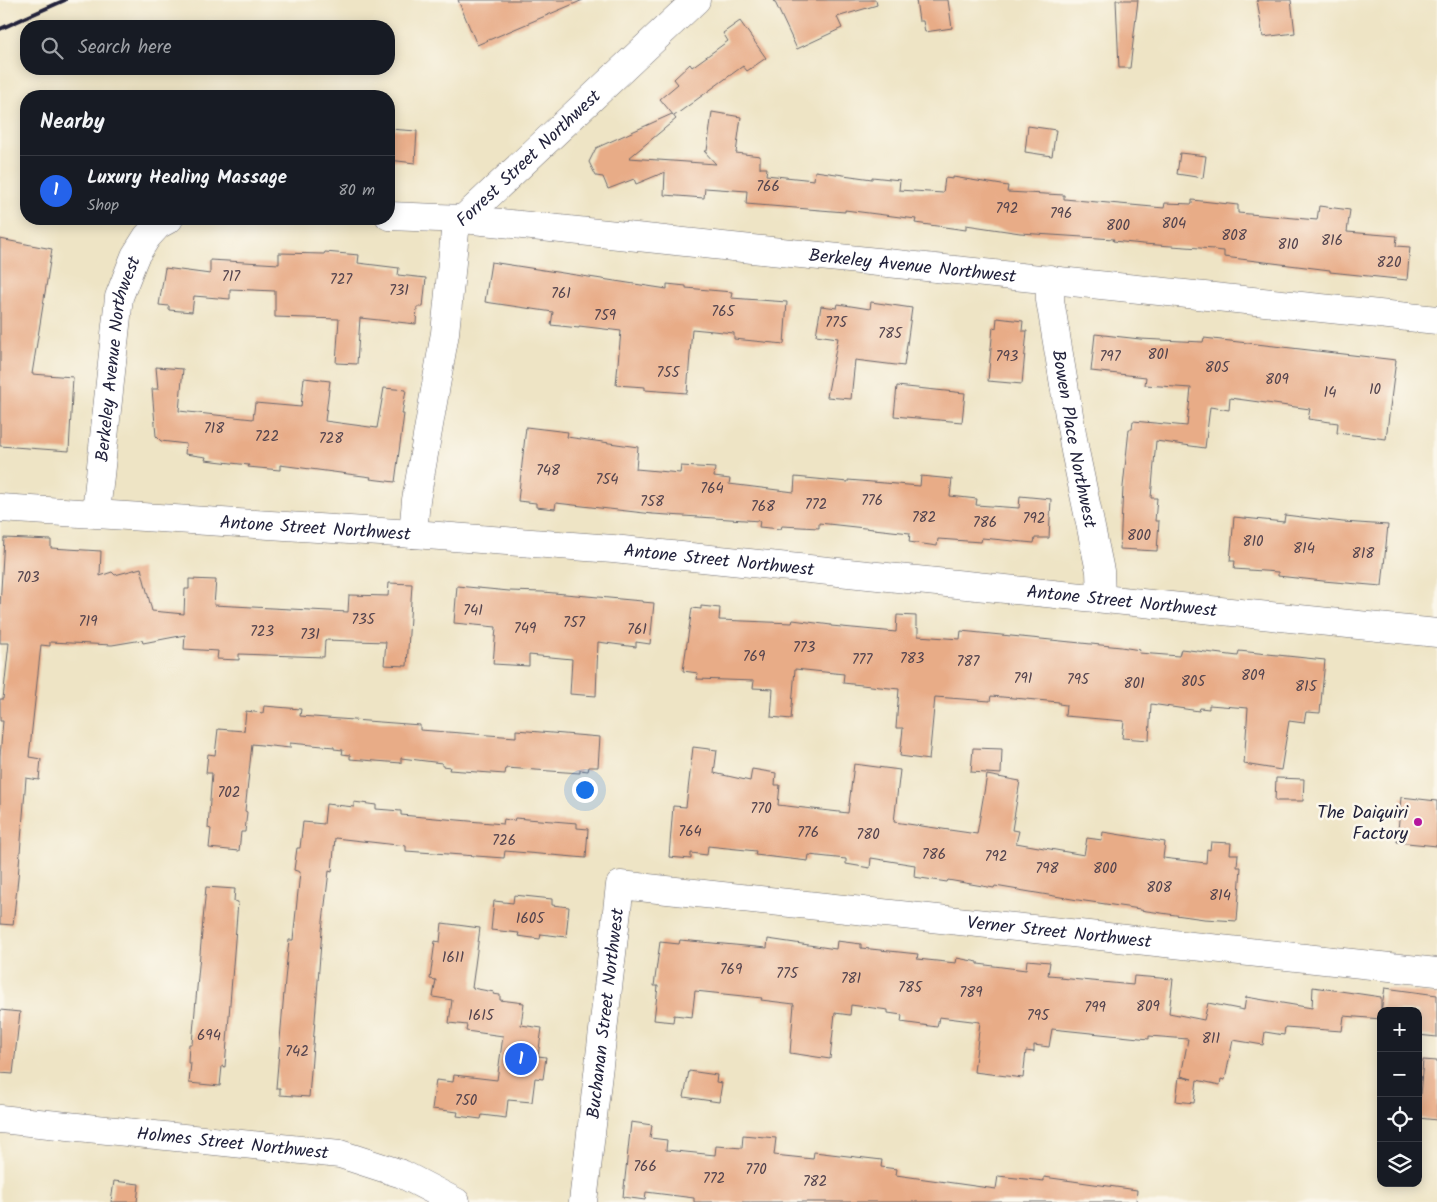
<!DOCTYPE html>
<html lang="en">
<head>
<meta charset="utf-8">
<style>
	body { margin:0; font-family:Kalam,sans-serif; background:#20242c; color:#f1f3f6 }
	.controls { position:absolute; right:15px; bottom:15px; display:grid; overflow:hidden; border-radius:10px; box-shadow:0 2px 12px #0003 }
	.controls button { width:45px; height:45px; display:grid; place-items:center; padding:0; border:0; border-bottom:1px solid #363941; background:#171b24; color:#f1f3f6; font:25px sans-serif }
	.you { position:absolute; left:584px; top:789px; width:18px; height:18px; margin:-12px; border:4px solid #fff; border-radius:50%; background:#1a73e8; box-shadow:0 0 0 8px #1a73e833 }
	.badge { display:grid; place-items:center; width:32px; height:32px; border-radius:50%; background:#2563eb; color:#fff; font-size:16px; font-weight:700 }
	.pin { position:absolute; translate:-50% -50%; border:2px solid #fff; box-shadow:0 1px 5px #0006 }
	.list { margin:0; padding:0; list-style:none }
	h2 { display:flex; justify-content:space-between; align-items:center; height:65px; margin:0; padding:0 20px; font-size:21px }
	h2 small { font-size:16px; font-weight:400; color:#9ea1a6 }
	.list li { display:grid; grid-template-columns:32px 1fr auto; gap:15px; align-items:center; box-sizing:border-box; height:70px; padding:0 20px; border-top:1px solid #363941 }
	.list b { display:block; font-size:19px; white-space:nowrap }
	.list p { margin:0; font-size:16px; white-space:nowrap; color:#9ea1a6 }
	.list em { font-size:16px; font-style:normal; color:#9ea1a6 }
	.icon { flex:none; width:28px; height:28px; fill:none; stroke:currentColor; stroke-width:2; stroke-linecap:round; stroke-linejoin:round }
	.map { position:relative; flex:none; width:1437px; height:1202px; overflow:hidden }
	.search { position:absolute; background:#171b24; box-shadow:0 2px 12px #0003; left:20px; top:20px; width:375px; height:55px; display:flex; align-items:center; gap:12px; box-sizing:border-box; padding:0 18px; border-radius:20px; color:#9ea1a6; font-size:19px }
	.panel { position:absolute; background:#171b24; box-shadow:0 2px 12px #0003; left:20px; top:90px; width:375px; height:135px; border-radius:20px }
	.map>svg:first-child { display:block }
	.building { fill:#e8ac87 }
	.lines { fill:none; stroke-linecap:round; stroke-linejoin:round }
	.minor-casing { stroke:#69666b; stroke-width:29 }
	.minor { stroke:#fff; stroke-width:28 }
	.rail { stroke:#22223b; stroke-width:4 }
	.poi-dot { fill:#b5179e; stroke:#fbf7ec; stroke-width:2 }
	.labels { text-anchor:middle; stroke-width:5; stroke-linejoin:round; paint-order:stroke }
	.number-label { font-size:15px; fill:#54444e }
	.street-label { font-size:18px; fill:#22223b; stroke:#fbf7ec }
	.poi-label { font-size:18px; fill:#22223b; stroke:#fbf7ec; text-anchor:end }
</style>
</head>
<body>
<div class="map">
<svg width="1437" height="1202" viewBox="0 0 1437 1202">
	<rect width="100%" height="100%" fill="#fbf7ec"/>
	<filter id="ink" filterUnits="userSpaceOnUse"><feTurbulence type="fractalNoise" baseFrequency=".02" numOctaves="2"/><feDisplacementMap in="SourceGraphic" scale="10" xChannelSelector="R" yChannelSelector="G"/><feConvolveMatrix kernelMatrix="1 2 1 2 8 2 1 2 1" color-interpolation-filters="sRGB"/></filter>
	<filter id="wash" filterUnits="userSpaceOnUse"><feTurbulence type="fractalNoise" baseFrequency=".0096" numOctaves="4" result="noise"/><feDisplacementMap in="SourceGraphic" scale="20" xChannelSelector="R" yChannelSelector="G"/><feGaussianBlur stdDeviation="1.12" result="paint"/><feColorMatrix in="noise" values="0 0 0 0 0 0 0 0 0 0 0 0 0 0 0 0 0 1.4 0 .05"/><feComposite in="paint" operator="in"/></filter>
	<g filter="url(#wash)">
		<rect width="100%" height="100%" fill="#eee4c5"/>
		<g id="blocks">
			<!-- building -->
			<path class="building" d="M458,0H583L477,45Z
				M774,0H876L877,5L837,17L842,28L797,49Z
				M916,0H948L952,28L925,32L923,21H919Z
				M1116,0H1138L1130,68H1119Z
				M1257,0H1291L1295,33L1263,37Z
				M740,21L766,58L747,71L743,66L674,116L660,99L678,84L674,79L690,64L692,67L728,41L723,33Z
				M712,112L741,117L736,153L760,156V168H767L766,175L814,180L815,171L872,179V177L900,180L899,190L943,193L945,178L953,179V177L1008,186L1007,192L1064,195V199L1164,208L1165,203L1192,204V200L1238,205V213L1317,220L1319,206L1350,210L1347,232L1397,236L1396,246L1410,247L1407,280L1330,272V270L1224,257V251L1214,250V249L1143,244L1113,241L1114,239L1020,233L966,225V230L915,223L916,219L845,210V212L746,204L747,191L705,188L704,198L664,195L665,172L636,184L634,179L608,189L603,177L596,176L589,162L596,148L672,114L676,119L629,158L716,164L704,151H707Z
				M1028,126L1056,130L1052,156L1025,152Z
				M389,129L417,131L415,163L389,160Z
				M1180,153L1206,156L1203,178L1177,174Z
				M0,239L52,249L32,374L73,377L69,451L0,446Z
				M325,252L359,255L358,263L399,268L398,275L426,278L423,307H417L416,324L360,318L357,364L336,363L339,319L275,317V291L230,289V299L194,296L192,312L169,310V306L159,305L165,268L210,274V260L279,264V253L324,254Z
				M491,262L667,289V284L686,286V288L732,292L731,298L787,302L784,344L734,339V333L692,329L687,393L645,390V387L616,385L621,331L579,326V328L551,325L553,312L485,302Z
				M871,302L912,308L904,366L855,360L851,399L827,397L838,338L816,335L821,306L837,308L838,304L870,309Z
				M997,318L1023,321L1022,331H1027L1022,384L988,381L993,327L996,328Z
				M1095,334L1140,339L1203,342L1204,338L1396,360L1386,439L1337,433L1338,423L1308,419L1310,409L1230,398L1229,410L1210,407L1205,448L1156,441L1151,498H1157L1155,521H1159L1157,551L1120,549L1123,487L1129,429H1132L1133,421L1187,426L1191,388L1145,385L1146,377L1091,371Z
				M156,367L183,369L179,411L253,419L255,403L301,407L304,378L330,381L325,421L377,428L384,388L406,390L402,414H404L395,482L370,479L371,477L280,465V470L248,467L249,465L205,460L206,457L185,454L186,444L161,441L156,436L152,389H158Z
				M897,386L965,393L962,422L894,416Z
				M526,427L568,432L567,437L638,447L636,469L680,473L681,466L715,468L714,477L730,479L729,484L794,492L795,477L848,482V480L920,486L921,476L952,479L950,496L977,499L976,505L1019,508L1020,496L1051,499L1049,538H1035L1034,543L982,538L981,542L938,539L937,546L909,542L910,533L819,523V528L782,526L781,529L759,527L760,521L653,514L556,503L555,509L536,507V503L518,501Z
				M1285,515L1343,522L1388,525L1382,586L1323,581L1278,576V572L1234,569L1235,561H1230L1234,517L1284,522Z
				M4,538L51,540V548L101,551L100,576L112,572L115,575L141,568L152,611L184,614L185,589H189V579L216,580L214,605L348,612L349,595L388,596L389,583L412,584L407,666L384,665L386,642L325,640L324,657L239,654V660L217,659L218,651L184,649L185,635L143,643L142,640L112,645L50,642V646L41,645L29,757L41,759L39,780L26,778L18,878L13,925L0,924V756L3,721H0V699H3L9,643H0V607Z
				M457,586L509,591L543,592L642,601V602L654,603L650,644L636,642V647L598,642L596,696L570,694L572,659L529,655V666L493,664L496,627L454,623Z
				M701,606L720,608L719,620L792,623L793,620L831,625V626L896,632L897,615L916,616V627L918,628V636L960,639L961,631L1121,647L1140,650L1139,653L1179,656L1181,649L1238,656L1239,651L1325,660L1320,713L1306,712L1304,723L1289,721L1281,770L1244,764L1248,708L1209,705V709L1200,708L1199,711L1151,704L1149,740L1122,738L1124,721L1065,716L1066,705L1059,704V702L991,696L990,701L935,697L929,760L900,756L903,728H896L899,689L843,683L844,674L795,669L791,719L771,717L773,689L753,688L754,681L697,679L698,673L683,671L692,608L701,609Z
				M264,706L301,709L300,716L420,725V730L516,737V730L600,737L598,767H589L588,771L580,770V773L506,768L505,774L449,770L450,767L442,766V763L401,758V763L350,759V755L342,754L343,750L334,749V747L290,743V748L252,744L245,811L247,812L245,832H241L239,851L209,848L211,829L208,828L212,773H206L208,754L215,755L218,729L244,731L246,711L263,713Z
				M693,747L717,750L714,773L750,781L752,769L776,773L775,785H780L778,805L848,813L854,764L900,770L894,822L977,834L987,775L1020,781L1012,830L1019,831L1016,843L1084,855L1087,838L1102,840L1103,832L1165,842L1163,858L1206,863L1207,849L1210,850L1211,842L1231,843L1230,854H1238L1237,867H1241L1237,921L1204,919L1140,910V909L1078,900L995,886L994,888L948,880L947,882L914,877L915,865L871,858L870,868L846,864V859L809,855L808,861L755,855L756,851L708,846L707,855L691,853V859L669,857L673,806L686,807Z
				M973,748L1002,749L1001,774L971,772Z
				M1276,778L1304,779L1303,801H1275Z
				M1401,797L1437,801V846L1397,842Z
				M354,802L376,805V809L401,811V815L503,824L504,819L514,821L515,818L577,823V828L588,829L586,858L505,851L504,858L406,851V846L335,838L332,872L329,871L322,930L309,1097L280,1095V1088H276L285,980L289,940H293L300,872L294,870L297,848H300L303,822L324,824L326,804L354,807Z
				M206,887L235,889L234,901L238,902L225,1067L222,1066L220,1086L189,1083L191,1063H188L189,1044H192Z
				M514,895L552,899V905L569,907L566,937L541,934L540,939L518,936L519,933L491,930L494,901L513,903Z
				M442,923L480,928L472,988L494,992L493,994L500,995V1000L524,1003L521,1025L542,1028L538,1056L546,1057L543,1079L535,1078L532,1102L508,1100L506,1118L482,1115L481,1119L457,1116L458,1112L432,1109L436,1080L453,1082L454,1075L497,1080L503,1036L466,1031L467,1025L449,1023L452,1000L433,997L436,980L430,979L435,941L440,942Z
				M768,939L836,949L837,941L861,944V948L918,954L917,959L956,963L957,958L978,962V964L1026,970L1027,960L1050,962L1048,975L1061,976L1060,978L1133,985L1134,976L1173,979L1169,1013L1204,1020L1208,1003L1244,1010L1246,997L1312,1008L1313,987L1381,997V1019L1344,1016L1342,1031L1285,1027L1284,1035L1265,1032L1263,1045L1233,1040L1225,1080L1221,1079L1220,1085L1197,1080L1194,1103L1176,1101L1179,1077L1192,1079L1181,1076L1188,1039L1149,1036V1039L1052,1029L1049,1047L1034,1045V1052L1026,1051L1023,1078L974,1072L980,1022L939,1017L937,1027L901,1022L902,1015L888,1013V1010L851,1005L850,1015L835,1013L830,1059L790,1053L794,1004L761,1000L762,998L695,991L692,1017L674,1015L673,1022L654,1020L658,986H654L660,942L679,944L680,940L767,948Z
				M1385,988L1437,995V1037L1418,1035V1011H1381Z
				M0,1010L20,1012L13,1074L0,1073Z
				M1423,1060L1437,1061V1120L1418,1118Z
				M689,1071L717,1075L716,1082L722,1083L719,1102L684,1097Z
				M631,1122L652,1125L650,1138L667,1140L666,1150L715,1155L716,1146L742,1148L743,1135L776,1138L774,1155L813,1159L814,1152L882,1160L881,1167L897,1169L896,1175L996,1189L998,1176L1044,1181V1177L1137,1190L1136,1202H694V1198L646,1192L645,1200L623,1197Z
				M114,1181L139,1184L137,1202H111Z"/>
		</g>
	</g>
	<g filter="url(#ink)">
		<use href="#blocks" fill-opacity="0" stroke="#69666b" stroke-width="1"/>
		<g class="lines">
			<defs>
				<g id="minor">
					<path id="s1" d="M389,216L463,219L1437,320"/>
					<path id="s2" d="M1050,279V300L1075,451L1100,571L1101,598"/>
					<path id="s3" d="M0,508L413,534L613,549L1437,633"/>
					<path id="s4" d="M96,513L119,297L135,256L147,237L158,225L169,219"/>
					<path id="s5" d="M413,534L416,500L445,333L455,232L458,224L696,0"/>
					<path id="s6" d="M0,1119L340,1154L402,1174L456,1202"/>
					<path id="s7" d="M583,1202L620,885L1437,972"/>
				</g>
			</defs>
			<!-- minor casing -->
			<use href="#minor" class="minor-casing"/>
			<!-- minor -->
			<use href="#minor" class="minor"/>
			<!-- rail -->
			<path class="rail" d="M0,29L65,0"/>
		</g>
	</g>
	<!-- markers -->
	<circle class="poi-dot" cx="1418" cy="822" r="5"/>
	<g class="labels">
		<!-- number labels -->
		<g class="number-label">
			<text x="768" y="191">766</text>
			<text x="1007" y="213">792</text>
			<text x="1061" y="218">796</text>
			<text x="1174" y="228">804</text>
			<text x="1118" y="230">800</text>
			<text x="1234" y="240">808</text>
			<text x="1332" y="245">816</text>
			<text x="1288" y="249">810</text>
			<text x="1389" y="267">820</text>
			<text x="231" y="281">717</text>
			<text x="341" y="284">727</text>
			<text x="399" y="295">731</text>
			<text x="561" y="298">761</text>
			<text x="723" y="316">765</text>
			<text x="605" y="320">759</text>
			<text x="836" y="327">775</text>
			<text x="890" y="338">785</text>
			<text x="1158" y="359">801</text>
			<text x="1007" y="361">793</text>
			<text x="1110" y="361">797</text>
			<text x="1217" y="372">805</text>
			<text x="668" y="377">755</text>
			<text x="1277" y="384">809</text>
			<text x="1375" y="394">10</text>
			<text x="1330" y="397">14</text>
			<text x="214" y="433">718</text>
			<text x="267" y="441">722</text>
			<text x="331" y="443">728</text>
			<text x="548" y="475">748</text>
			<text x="607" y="484">754</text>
			<text x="712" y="493">764</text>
			<text x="872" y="505">776</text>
			<text x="652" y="506">758</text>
			<text x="816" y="509">772</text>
			<text x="763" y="511">768</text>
			<text x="924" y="522">782</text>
			<text x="1034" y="523">792</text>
			<text x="985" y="527">786</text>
			<text x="1139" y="540">800</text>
			<text x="1253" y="546">810</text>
			<text x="1304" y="553">814</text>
			<text x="1363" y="558">818</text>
			<text x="28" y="582">703</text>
			<text x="473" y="615">741</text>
			<text x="363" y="624">735</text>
			<text x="88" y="626">719</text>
			<text x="574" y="627">757</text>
			<text x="525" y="633">749</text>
			<text x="637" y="634">761</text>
			<text x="262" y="636">723</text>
			<text x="310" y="639">731</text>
			<text x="804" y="652">773</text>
			<text x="754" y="661">769</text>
			<text x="912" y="663">783</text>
			<text x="862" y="664">777</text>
			<text x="968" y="666">787</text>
			<text x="1253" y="680">809</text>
			<text x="1023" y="683">791</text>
			<text x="1078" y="684">795</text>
			<text x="1193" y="686">805</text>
			<text x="1134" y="688">801</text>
			<text x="1306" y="691">815</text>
			<text x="229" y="797">702</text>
			<text x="761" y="813">770</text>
			<text x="690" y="836">764</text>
			<text x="808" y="837">776</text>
			<text x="868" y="839">780</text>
			<text x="504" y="845">726</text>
			<text x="934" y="859">786</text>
			<text x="996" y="861">792</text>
			<text x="1047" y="873">798</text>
			<text x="1105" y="873">800</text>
			<text x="1159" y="892">808</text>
			<text x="1220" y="900">814</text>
			<text x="530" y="923">1605</text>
			<text x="453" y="962">1611</text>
			<text x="731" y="974">769</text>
			<text x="787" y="978">775</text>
			<text x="851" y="983">781</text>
			<text x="910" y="992">785</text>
			<text x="971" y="997">789</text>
			<text x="1148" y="1011">809</text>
			<text x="1095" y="1012">799</text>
			<text x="481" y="1020">1615</text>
			<text x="1038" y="1020">795</text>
			<text x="209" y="1040">694</text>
			<text x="1211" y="1043">811</text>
			<text x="297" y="1056">742</text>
			<text x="466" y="1105">750</text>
			<text x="645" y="1171">766</text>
			<text x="756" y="1174">770</text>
			<text x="714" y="1183">772</text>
			<text x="815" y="1186">782</text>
		</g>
		<!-- street labels -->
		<g class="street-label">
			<text dy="6" stroke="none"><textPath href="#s5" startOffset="410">Forrest Street Northwest</textPath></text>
			<text dy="6" stroke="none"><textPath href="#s1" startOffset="526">Berkeley Avenue Northwest</textPath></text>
			<text dy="6" stroke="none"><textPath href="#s4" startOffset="156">Berkeley Avenue Northwest</textPath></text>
			<text dy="6" stroke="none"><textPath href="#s2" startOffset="162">Bowen Place Northwest</textPath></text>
			<text dy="6" stroke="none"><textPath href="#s3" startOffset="316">Antone Street Northwest</textPath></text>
			<text dy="6" stroke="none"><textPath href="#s3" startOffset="721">Antone Street Northwest</textPath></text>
			<text dy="6" stroke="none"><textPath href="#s3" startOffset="1126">Antone Street Northwest</textPath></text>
			<text dy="6" stroke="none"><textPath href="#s7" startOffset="761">Verner Street Northwest</textPath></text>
			<text dy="6" stroke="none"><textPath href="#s7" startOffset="190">Buchanan Street Northwest</textPath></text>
			<text dy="6" stroke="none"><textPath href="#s6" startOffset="234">Holmes Street Northwest</textPath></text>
		</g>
		<!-- poi labels -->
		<g class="poi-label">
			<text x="1408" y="818">The Daiquiri<tspan x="1408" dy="21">Factory</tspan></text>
		</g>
	</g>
</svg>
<div class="controls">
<button>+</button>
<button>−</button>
<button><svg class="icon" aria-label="locate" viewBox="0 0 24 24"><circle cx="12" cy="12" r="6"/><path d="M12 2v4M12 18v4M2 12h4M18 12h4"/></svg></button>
<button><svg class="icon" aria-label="layers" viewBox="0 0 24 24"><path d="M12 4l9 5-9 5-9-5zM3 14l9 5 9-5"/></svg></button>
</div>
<div class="you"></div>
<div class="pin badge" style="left:521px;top:1059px">1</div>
<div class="search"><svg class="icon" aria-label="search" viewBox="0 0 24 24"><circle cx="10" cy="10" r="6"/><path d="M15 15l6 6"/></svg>Search here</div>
<section class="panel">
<h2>Nearby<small></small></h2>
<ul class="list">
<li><span class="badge">1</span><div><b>Luxury Healing Massage</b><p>Shop</p></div><em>80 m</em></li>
</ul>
</section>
</div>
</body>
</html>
